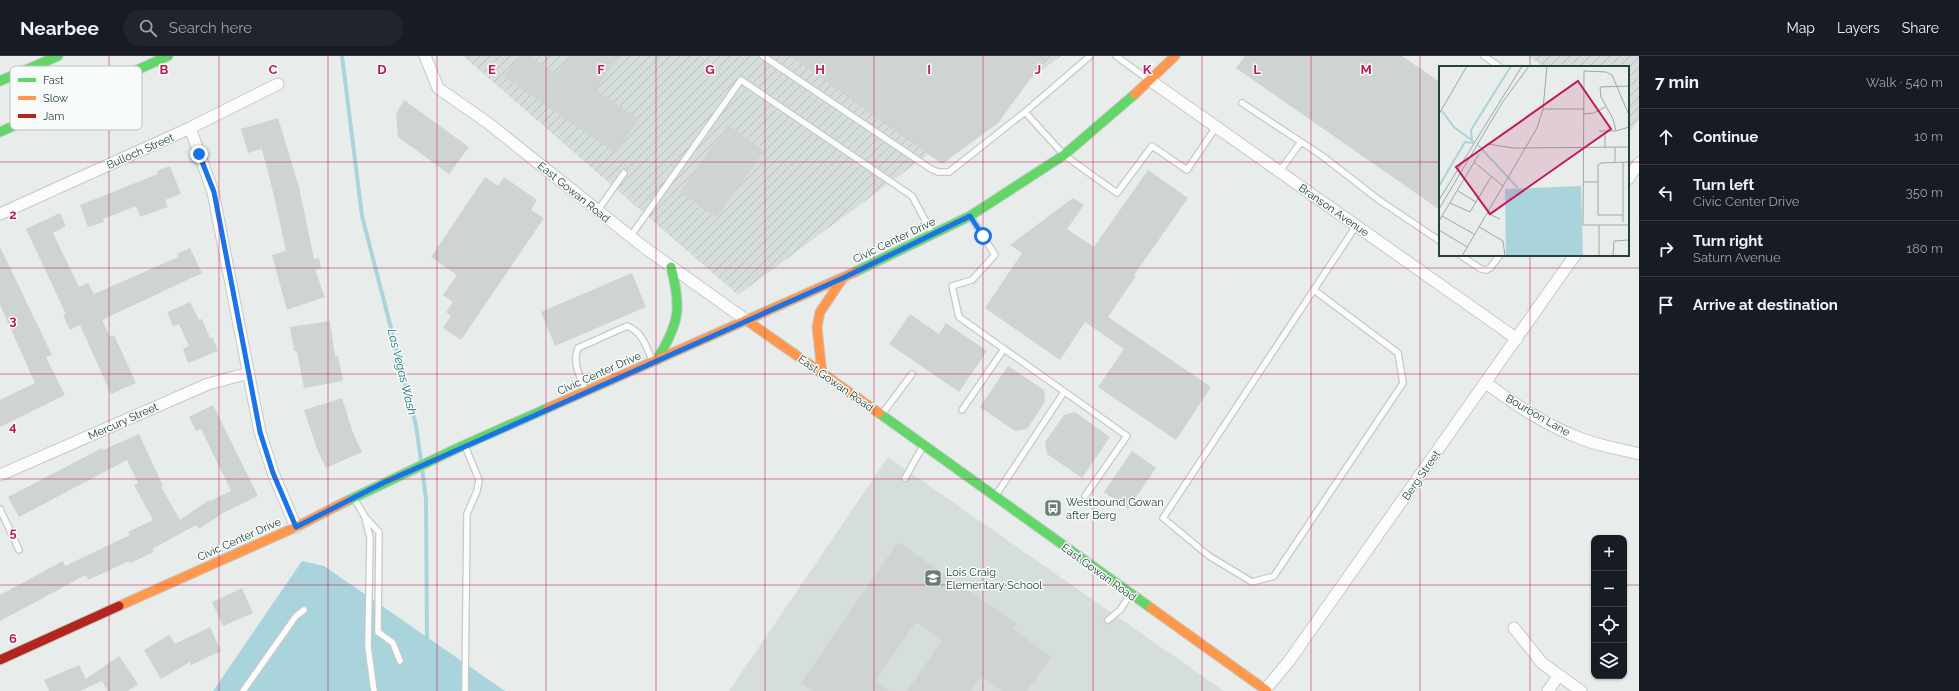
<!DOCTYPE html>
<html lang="en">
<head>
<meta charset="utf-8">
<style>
	body { margin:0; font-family:Raleway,sans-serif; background:#20242c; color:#f1f3f6 }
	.controls { position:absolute; right:12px; bottom:12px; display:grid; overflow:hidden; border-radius:8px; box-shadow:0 1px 3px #0004 }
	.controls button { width:36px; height:36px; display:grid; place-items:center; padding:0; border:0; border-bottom:1px solid #363941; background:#171b24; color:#f1f3f6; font:20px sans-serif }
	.stop { position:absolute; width:12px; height:12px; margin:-9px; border:3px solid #1a73e8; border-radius:50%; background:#fff }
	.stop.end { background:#1a73e8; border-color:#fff; box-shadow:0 1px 4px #0008 }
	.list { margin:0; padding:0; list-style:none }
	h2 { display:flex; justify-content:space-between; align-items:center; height:52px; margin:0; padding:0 16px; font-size:17px }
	h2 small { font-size:13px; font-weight:400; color:#9ea1a6 }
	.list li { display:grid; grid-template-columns:26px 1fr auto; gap:12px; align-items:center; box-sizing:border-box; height:56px; padding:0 16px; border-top:1px solid #363941 }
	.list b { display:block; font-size:15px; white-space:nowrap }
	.list p { margin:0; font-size:13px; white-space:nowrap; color:#9ea1a6 }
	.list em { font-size:13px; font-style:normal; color:#9ea1a6 }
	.icon { flex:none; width:22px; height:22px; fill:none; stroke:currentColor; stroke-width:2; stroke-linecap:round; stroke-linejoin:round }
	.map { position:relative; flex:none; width:1639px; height:635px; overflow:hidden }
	header { display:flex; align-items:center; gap:24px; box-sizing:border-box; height:56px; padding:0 20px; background:#171b24; border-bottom:1px solid #363941 }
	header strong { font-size:19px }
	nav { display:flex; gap:22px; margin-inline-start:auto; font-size:14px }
	.search { width:280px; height:36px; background:#20242c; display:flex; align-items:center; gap:10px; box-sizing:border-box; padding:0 14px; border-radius:22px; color:#9ea1a6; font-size:15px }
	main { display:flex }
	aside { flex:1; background:#171b24 }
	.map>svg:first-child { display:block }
	.built { fill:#d6dedb }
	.industrial { fill:url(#industrial-furrows) }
	.water { fill:#a9d4db }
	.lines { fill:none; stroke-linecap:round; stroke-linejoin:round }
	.stream { stroke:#a9d4db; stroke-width:4 }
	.building { fill:#cfd4d2 }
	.lane-casing { stroke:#c5cac8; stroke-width:8 }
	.street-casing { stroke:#c5cac8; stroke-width:13 }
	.fast-casing { stroke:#c3cbc8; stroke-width:11 }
	.slow-casing { stroke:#c3cbc8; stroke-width:11 }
	.jam-casing { stroke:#c3cbc8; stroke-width:11 }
	.lane { stroke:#fcfcfc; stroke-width:5.5 }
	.street { stroke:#fcfcfc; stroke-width:11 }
	.fast { stroke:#63d668; stroke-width:9 }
	.slow { stroke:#ff974d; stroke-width:9 }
	.jam { stroke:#b3261e; stroke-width:9 }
	.route { stroke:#1a73e8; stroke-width:5 }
	.grid { fill:none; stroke:#c2185b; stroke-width:1; stroke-opacity:0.55 }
	.labels { text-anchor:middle; stroke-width:3; stroke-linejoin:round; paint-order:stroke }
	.street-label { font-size:11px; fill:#24423a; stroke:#f7fbf9 }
	.poi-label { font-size:11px; fill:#24423a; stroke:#f7fbf9; text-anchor:start }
	.water-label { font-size:12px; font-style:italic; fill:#1c6f80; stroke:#f7fbf9 }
	.inset-river { fill:none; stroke:#a9d4db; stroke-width:2 }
	.inset-road { fill:none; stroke:#9aa9a4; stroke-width:1 }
	.view { fill:#c2185b; fill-opacity:0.15; stroke:#c2185b; stroke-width:2 }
	.inset-edge { fill:none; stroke:#24423a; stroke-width:2 }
	.key { fill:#f7fbf9; stroke:#b8c4c0; stroke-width:1 }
	.key-label { font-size:11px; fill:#24423a }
	.grid-label { font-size:13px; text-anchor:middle; font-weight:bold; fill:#c2185b; stroke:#f7fbf9; stroke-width:3; stroke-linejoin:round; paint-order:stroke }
</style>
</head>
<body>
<header>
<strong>Nearbee</strong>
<div class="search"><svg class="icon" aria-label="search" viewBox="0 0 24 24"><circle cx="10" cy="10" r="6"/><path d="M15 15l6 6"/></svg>Search here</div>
<nav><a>Map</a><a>Layers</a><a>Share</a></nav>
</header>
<main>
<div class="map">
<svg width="1639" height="635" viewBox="0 0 1639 635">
	<defs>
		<pattern id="industrial-furrows" width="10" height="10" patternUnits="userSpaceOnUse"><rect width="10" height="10" fill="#d6dedb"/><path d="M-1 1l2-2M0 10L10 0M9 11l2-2" fill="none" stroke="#b8c0bd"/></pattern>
	</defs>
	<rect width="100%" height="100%" fill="#e8edeb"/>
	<!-- built -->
	<path class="built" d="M888,401L1224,635H729Z"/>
	<!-- industrial -->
	<path class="industrial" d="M463,0H1061L738,239Z
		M1529,0H1639V64L1630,76L1628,75V11H1544Z"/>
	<!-- water -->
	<path class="water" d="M302,505L324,510L505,635H213Z"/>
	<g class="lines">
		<!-- stream -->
		<path class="stream" d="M342,0L362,160L416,369L421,405
			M422,412L426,443L427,587"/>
	</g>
	<!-- building -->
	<path class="building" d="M518,0H530L556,18L569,0H619L596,34L639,63L616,97L504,21Z
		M790,0H1047L998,67L942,108Z
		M1245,0H1402L1440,26V154L1236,12Z
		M404,44L469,91L449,118L398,81L396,58Z
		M278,62L299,131L314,203L319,202L321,212L315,214L325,241L287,254L272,199L286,195L274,140L262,93L248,97L241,73Z
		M728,69L764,95L716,162L680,136Z
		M170,110L181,138L165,144L168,151L140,161L136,150L103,163L104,166L88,171L80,149L158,118L157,115Z
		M1148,114L1188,142L1134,219L1136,220L1108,261L1211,331L1176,384L1098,331L1124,293L1085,266L1060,304L985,252L1022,197L1010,189L1073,142L1084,149L1067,173L1094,191Z
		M485,121L498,130L504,121L537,144L531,154L544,162L461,284L443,272L451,260L446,256L453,246L443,239L457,219L431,201Z
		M60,157L66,170L53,177L79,231L88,227L94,238L178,201L177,198L190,192L202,217L102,264L110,281L114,279L136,327L111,338L80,269L70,274L63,259L66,258L26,173Z
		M0,191L52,299L46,301L65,339L0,371V344L35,327L0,249Z
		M632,217L646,251L555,290L541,256Z
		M190,246L199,264L202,263L210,282L212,281L218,295L188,307L183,293L189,290L179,268L173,270L167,256Z
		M910,258L939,278L946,267L987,295L959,336L889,288Z
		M330,265L335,300H338L343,325L304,332L297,295H294L290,271Z
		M1008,310L1044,334L1045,346L1027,373L1015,375L980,351Z
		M342,342L353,377L362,396L326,412L317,393L304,354Z
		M213,349L258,440L223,457L199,473L196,469L152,493L154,496L130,507L129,505L88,524L86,519L0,565V539L63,505L65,510L130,479L128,476L153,464L134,429L138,427L127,404L19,461L8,441L102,392L103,394L139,378L163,430L161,431L180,464L209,444L210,445L231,435L201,373L196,375L189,361Z
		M1075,356L1110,381L1082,422L1047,398L1045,386L1064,359Z
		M1132,395L1156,412L1128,453L1104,436Z
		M898,486L1017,568L1013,573L1051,601L1027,635H1002L981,620L971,635H907L942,584L916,566L875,625L889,635H813L801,627Z
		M242,532L253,557L223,570L212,546Z
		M210,571L221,595L191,609L190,606L161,623L144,594L169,579L175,588Z
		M119,600L138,628L128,635H108L102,625L80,635H49L44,624L79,609L86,623Z"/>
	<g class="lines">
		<defs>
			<path id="lane" d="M763,0L931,113L938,116H949L1025,56L1064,99L1117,137L1152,90L1187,114L1216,71
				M1116,0L1149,24
				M1484,0L1500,11
				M1242,47L1321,99L1379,144L1440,185
				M1025,56L1090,0
				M1279,116L1301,86
				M598,154L624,117
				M970,160L995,199L972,224L952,230L959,261L1127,380L1085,440
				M630,181L741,24L912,140L932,177
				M1460,199L1481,213L1486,214L1490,212L1500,199
				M1314,234L1398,297L1403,327L1274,520L1252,526L1209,500L1163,462L1356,170
				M585,334C580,320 572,307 578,292L627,270C643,276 646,291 653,306
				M962,354L1004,293
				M882,358L912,318
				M465,390L479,424L477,435L467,458L465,635
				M905,422L923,390
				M996,439L1064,336
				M354,442L365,461L379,476L378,576L393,587L400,605
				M0,453L19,494
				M365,462L370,482L368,591L374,635
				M1108,564L1120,554L1130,539
				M243,635L296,560L304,554"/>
			<path id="street" d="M425,0L438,32L488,67L645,192L746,264
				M1151,25L1517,283
				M190,72L213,136L260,376L273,417L296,471
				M1628,123L1639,107
				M0,158L190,72L278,28
				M1486,327C1516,349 1547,370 1582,383C1600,390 1620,393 1639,398
				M0,419L208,328L249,317
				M1514,572L1542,607L1581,635
				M1264,635L1289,605L1575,199
				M1548,635L1559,619"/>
			<path id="fast" d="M0,25L58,0
				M0,76L168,0
				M855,216L970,160L1064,99L1135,38
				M657,304C679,267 682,253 671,211
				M879,357L1151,552
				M347,445L462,390L548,352"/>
			<path id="slow" d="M1135,38L1175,0
				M746,264L879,357
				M822,317L817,271L820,256L843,222
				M548,352L855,216
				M119,550L296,471L347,445
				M1151,552L1267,635"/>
			<path id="jam" d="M0,604L119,550"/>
		</defs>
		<!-- lane casing -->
		<use href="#lane" class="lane-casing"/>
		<!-- street casing -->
		<use href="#street" class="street-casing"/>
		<!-- fast casing -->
		<use href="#fast" class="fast-casing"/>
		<!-- slow casing -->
		<use href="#slow" class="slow-casing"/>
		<!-- jam casing -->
		<use href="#jam" class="jam-casing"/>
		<!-- lane -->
		<use href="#lane" class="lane"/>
		<!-- street -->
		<use href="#street" class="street"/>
		<!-- fast -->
		<use href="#fast" class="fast"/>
		<!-- slow -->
		<use href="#slow" class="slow"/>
		<!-- jam -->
		<use href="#jam" class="jam"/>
	</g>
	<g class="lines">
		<!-- route -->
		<path class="route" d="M199,98L214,136L260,376L273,417L296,471L383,427L843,222L970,160L983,180"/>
	</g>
	<!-- grid -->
	<path class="grid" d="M109,0V635M219,0V635M328,0V635M437,0V635M546,0V635M656,0V635M765,0V635M874,0V635M983,0V635M1093,0V635M1202,0V635M1311,0V635M1420,0V635M1530,0V11M0,106H1440M1628,106H1639M1530,199V635M0,212H1639M0,318H1639M0,423H1639M0,529H1594M1624,529H1639"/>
	<!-- icons -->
	<defs>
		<symbol id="bus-square" viewBox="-11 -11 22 22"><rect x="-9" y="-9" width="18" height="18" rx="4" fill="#697e78" stroke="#f7fbf9"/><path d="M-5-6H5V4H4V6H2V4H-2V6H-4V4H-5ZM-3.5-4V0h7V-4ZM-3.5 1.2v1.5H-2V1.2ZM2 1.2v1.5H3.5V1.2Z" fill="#fff"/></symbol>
		<symbol id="school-square" viewBox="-11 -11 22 22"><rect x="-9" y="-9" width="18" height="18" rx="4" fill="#697e78" stroke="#f7fbf9"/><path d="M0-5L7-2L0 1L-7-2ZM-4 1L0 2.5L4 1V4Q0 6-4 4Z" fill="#fff"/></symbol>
	</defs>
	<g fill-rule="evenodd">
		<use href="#bus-square" x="1043" y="442" width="20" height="20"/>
		<use href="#school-square" x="923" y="512" width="20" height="20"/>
	</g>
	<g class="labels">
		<!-- street labels -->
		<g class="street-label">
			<text transform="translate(140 95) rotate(-24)" y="4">Bulloch Street</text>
			<text transform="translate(574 136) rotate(39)" y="4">East Gowan Road</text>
			<text transform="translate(1334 154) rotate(35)" y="4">Branson Avenue</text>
			<text transform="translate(894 184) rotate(-26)" y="4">Civic Center Drive</text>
			<text transform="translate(599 317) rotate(-24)" y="4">Civic Center Drive</text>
			<text transform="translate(836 327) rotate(35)" y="4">East Gowan Road</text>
			<text transform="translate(1538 359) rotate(30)" y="4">Bourbon Lane</text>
			<text transform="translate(123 365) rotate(-24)" y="4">Mercury Street</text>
			<text transform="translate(1421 419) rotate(-55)" y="4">Berg Street</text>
			<text transform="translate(239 483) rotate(-24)" y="4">Civic Center Drive</text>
			<text transform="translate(1099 516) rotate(36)" y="4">East Gowan Road</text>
		</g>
		<!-- poi labels -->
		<g class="poi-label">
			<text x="1066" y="450">Westbound Gowan<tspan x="1066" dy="13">after Berg</tspan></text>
			<text x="946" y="520">Lois Craig<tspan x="946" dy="13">Elementary School</tspan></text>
		</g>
		<!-- water labels -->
		<g class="water-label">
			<text transform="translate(402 316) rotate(76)" y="4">Las Vegas Wash</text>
		</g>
	</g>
	<!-- overview -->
	<g transform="translate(1439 10)">
		<rect width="190" height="190" fill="#e8edeb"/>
		<path d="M142,120L144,190H67L66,123Z" fill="#a9d4db"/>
		<path class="inset-river" d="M3,45L15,61L35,76M33,74L32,64L72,0M39,79L79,122M0,120L26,76L34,77"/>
		<path class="inset-road" d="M104,43H145M0,48L28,0M145,48L155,47L166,41M190,49L173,9L167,6L145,5L144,159H190M160,65H177L190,61M177,65L174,53L162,31L161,21L190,20M166,66V82M48,78L75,82L190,81M176,81V97M35,96L64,120M144,116H159M19,125L37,136M0,134L83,0M11,137L31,146L52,111M0,143L63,37L90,0M48,147L61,153M184,149H159V99L162,97L190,96M3,150L35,168M0,155L40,88M184,156V96M190,159V174M40,161L64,175L66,190M0,164L28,181M23,190L98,62L104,43L108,0M160,190V159M174,190L175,175L190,174"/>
		<path class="view" d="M139,15L172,63L51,148L17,101Z"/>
		<rect width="190" height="190" class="inset-edge"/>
	</g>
	<!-- legend -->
	<rect x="10" y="10" width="132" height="64" rx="6" class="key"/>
	<rect x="18" y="22" width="18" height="4" fill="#63d668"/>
	<rect x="18" y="40" width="18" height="4" fill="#ff974d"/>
	<rect x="18" y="58" width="18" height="4" fill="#b3261e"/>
	<g class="key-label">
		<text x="43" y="28">Fast</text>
		<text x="43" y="46">Slow</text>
		<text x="43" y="64">Jam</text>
	</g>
	<g class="grid-label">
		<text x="164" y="18">B</text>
		<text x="273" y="18">C</text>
		<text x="382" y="18">D</text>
		<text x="492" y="18">E</text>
		<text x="601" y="18">F</text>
		<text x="710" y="18">G</text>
		<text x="820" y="18">H</text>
		<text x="929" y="18">I</text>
		<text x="1038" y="18">J</text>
		<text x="1147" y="18">K</text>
		<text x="1257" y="18">L</text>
		<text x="1366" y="18">M</text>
		<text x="13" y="163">2</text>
		<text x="13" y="269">3</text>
		<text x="13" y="375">4</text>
		<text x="13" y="481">5</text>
		<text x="13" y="587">6</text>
	</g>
</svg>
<div class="controls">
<button>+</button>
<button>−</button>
<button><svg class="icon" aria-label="locate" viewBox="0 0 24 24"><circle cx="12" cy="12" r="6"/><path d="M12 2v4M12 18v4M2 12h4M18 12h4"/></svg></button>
<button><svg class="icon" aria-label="layers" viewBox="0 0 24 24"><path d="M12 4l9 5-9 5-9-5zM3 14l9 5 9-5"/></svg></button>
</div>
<div class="stop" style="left:983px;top:180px"></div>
<div class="stop end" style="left:199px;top:98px"></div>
</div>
<aside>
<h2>7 min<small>Walk · 540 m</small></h2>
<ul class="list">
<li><svg class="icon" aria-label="ahead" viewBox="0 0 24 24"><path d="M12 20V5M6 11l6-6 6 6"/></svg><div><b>Continue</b></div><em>10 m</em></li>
<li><svg class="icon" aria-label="left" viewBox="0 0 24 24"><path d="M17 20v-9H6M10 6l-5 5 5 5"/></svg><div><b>Turn left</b><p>Civic Center Drive</p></div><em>350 m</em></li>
<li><svg class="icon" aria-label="right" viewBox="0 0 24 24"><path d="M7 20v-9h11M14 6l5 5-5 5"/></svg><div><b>Turn right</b><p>Saturn Avenue</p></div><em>180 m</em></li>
<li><svg class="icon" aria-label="arrive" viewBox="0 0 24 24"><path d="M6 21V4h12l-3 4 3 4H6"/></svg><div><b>Arrive at destination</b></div></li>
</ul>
</aside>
</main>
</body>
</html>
